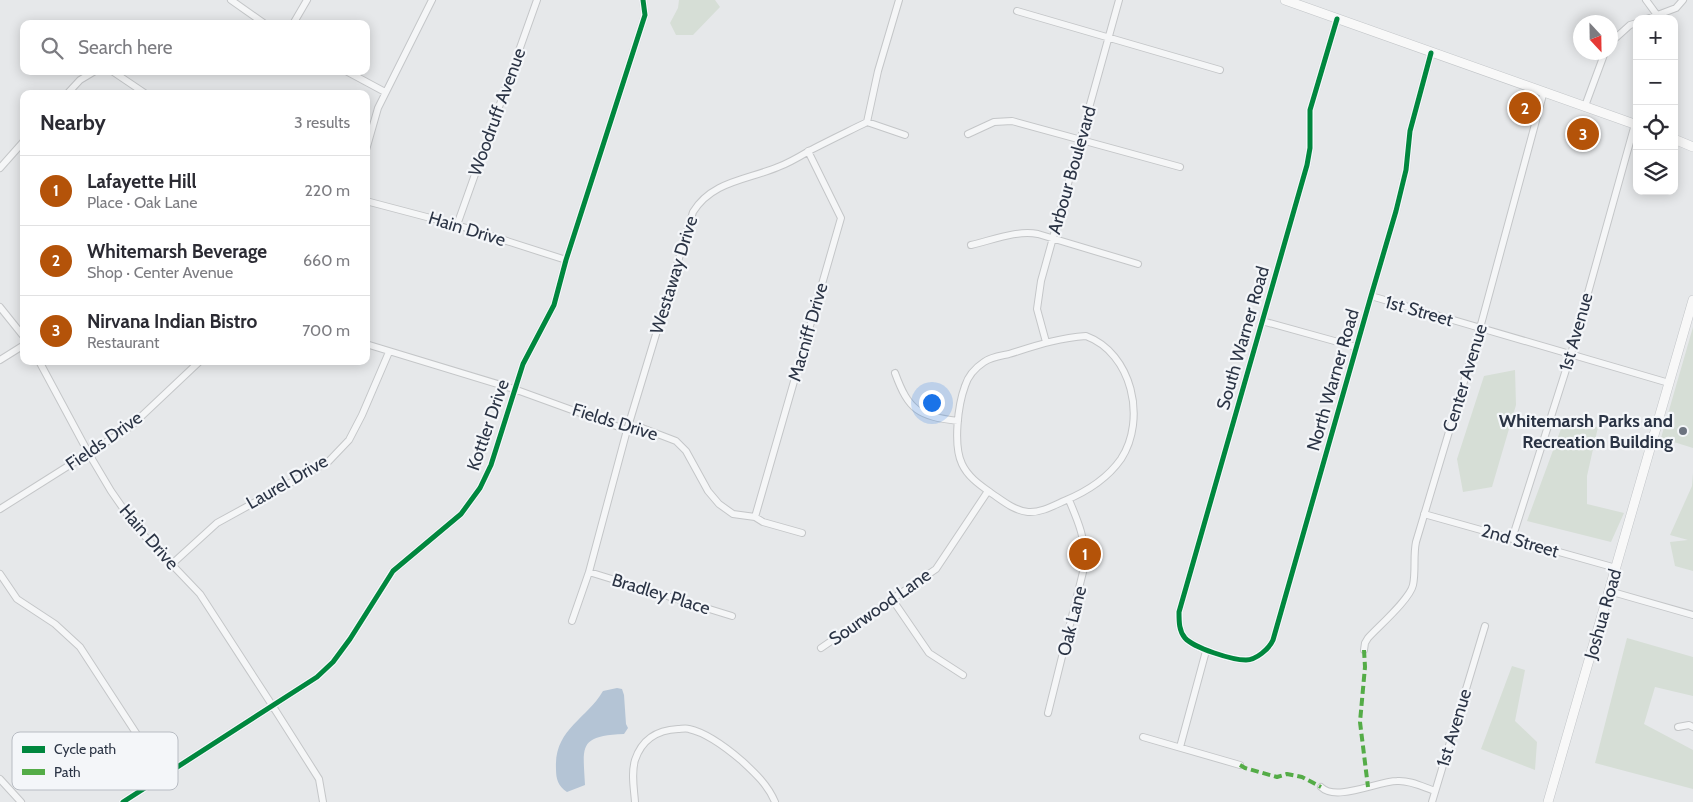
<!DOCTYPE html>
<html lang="en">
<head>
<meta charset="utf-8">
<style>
	body { margin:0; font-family:Cabin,sans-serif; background:#f7f7f7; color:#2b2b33 }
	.controls { position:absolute; right:15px; top:15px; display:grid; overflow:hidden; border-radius:10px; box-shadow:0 2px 12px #0003 }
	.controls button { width:45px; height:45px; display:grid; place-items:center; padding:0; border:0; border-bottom:1px solid #e1e1e2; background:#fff; color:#2b2b33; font:25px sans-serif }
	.compass { position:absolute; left:1573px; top:15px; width:45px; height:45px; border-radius:50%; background:#fff; box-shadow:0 2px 12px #0003; rotate:158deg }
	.you { position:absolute; left:931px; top:402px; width:18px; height:18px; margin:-12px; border:4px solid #fff; border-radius:50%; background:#1a73e8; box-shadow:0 0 0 8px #1a73e833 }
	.badge { display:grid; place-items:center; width:32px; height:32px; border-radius:50%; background:#b45309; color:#fff; font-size:16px; font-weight:700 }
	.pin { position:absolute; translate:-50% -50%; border:2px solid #fff; box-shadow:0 1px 5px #0006 }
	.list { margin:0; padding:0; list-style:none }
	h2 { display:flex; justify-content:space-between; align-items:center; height:65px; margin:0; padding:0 20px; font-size:21px }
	h2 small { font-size:16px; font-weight:400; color:#7c7c81 }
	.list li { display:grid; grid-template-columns:32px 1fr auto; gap:15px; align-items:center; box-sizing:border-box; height:70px; padding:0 20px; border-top:1px solid #e1e1e2 }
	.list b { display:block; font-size:19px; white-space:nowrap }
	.list p { margin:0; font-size:16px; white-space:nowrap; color:#7c7c81 }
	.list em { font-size:16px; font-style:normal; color:#7c7c81 }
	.icon { flex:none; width:28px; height:28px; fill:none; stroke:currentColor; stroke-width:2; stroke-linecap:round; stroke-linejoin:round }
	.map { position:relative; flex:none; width:1693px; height:802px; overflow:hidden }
	.search { position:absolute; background:#fff; box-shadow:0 2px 12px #0003; left:20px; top:20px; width:350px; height:55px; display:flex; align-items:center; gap:12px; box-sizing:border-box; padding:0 18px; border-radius:10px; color:#7c7c81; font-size:19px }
	.panel { position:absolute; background:#fff; box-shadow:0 2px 12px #0003; left:20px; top:90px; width:350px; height:275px; border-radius:10px }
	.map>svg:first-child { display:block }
	.green { fill:#d6ded6 }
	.water { fill:#b4c4d5 }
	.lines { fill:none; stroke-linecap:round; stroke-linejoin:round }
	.minor-casing { stroke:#c4c6c8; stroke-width:8 }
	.major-casing { stroke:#c2c5c8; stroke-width:10 }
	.minor { stroke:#f5f6f7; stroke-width:6 }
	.major { stroke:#f8f8f8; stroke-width:9 }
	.quiet { stroke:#54ac47; stroke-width:4; stroke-dasharray:8 4; stroke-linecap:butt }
	.cycleway-casing { stroke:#f4f6f9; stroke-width:8 }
	.cycleway { stroke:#00873e; stroke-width:5 }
	.poi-dot { fill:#6c737f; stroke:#f4f6f9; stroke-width:2 }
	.labels { text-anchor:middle; stroke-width:4.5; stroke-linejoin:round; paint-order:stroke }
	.street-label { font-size:18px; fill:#2b3445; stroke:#f4f6f9 }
	.poi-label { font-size:18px; font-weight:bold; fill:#2b3445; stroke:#f4f6f9; text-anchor:end }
	.key { fill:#f4f6f9; stroke:#b8bcc3; stroke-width:1 }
	.key-label { font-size:14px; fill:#2b3445 }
</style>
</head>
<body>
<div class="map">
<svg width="1693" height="802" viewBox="0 0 1693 802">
	<rect width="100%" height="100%" fill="#e6e8ea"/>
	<!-- green -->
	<path class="green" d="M679,0H715L720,7L693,35H676L670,23L678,8Z
		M1693,327V448L1661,438Z
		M1515,370L1516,405L1492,487L1463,492L1457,459L1484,376Z
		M1562,426L1598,427L1587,476V504L1624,513L1611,542L1527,521Z
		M1693,473V571L1675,566L1670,542L1688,540L1670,535L1692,486Z
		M1627,638L1693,657V696L1655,687L1644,724L1693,750V789L1595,763Z
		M1512,666L1525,670L1515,721L1537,742L1535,770L1481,749Z"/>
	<!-- water -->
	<path class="water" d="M617,688L622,689L624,695L626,724L628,728L624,734C578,736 583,746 585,785L567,792C558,786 556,779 556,769C554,729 586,720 603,691Z"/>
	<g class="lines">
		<defs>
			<path id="minor" d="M231,0L265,24
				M1646,0L1657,15
				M1017,11L1220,70
				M1337,19L1310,110V148L1307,165L1179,612C1179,622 1179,631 1185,638C1194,648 1232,660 1246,660C1256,660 1269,649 1273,640L1371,296L1396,211L1406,170L1410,131L1431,53
				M1647,19L1676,8L1683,0
				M293,24L307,0
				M1610,43L1630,25L1637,23
				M112,71L146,94
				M346,71L385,92
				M67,94L80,80L95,71
				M1585,106L1605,52
				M867,122L905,135
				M968,134L994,122L1012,121L1180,167
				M366,150L378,108L432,0
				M0,168L24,141
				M366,201L457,225L566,260
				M457,225L537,0
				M971,245C993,240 1016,230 1038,234L1138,264
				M1371,296L1669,383
				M0,307L24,337
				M1262,321L1356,347
				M1086,336C1132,353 1147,419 1121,459C1107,479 1086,492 1064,501C1053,506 1040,513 1028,512C1013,510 1003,501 991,493C980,485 968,477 962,464C953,445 958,405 965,386C968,376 975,368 984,362C991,357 1000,356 1009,354C1035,346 1058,338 1086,336Z
				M1046,342L1037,309L1041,281L1119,0
				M366,344L514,389L627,430L642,428L676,441L686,451L708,491L719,504L733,514L755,517L763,522L802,533
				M0,360L24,345
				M39,361L89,454L111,491L136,527L200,594L272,705L319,779L323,802
				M895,373C909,411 918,416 958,421
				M0,509L130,427L200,361
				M1424,514L1616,568
				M755,517L841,218L808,151
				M1512,539L1571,354L1635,124
				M172,564L217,523L328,462L349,440L362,415L389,352
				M589,572L732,616
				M0,574L17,599L55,624L80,647L164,776
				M1609,591L1693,615
				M892,599L929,653L963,675
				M572,621L589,572L627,430L693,212C712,181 747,180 778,167C789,163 799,157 809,151C828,141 847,132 867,122L878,71L899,0
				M821,648L936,569L988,491
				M1364,650L1365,643L1368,638C1379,626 1410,599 1413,585C1416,571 1413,556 1416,542L1480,328L1544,91
				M1048,713L1085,564C1086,540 1078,521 1069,500
				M1678,727L1689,725L1693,727
				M1143,737L1240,765
				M1180,747L1206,651
				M0,779L21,802
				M1321,787C1336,802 1378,781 1397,781C1410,780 1423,787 1435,791
				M123,802L317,677L333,662L350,639L393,571L461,514L480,488L491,465L523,364L554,305L566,260L645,15L643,0
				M635,802C634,788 631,774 635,760C642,739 657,730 678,729C681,729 686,728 689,729C708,733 728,749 742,761C755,773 768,785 775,802
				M1432,802L1485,626"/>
			<path id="major" d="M1285,0L1637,125
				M1674,139L1693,147
				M1548,802L1693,300"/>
		</defs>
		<!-- minor casing -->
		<use href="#minor" class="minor-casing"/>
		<!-- major casing -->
		<use href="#major" class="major-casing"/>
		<!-- minor -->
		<use href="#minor" class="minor"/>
		<!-- major -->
		<use href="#major" class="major"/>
		<!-- quiet -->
		<path class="quiet" d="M1364,650L1365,667L1360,722L1368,787
			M1240,765L1245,768L1277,777L1287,774L1302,777L1321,787"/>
		<defs>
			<path id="cycleway" d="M1337,19L1310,110V148L1307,165L1179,612C1179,622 1179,631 1185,638C1194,648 1232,660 1246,660C1256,660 1269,649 1273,640L1371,296L1396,211L1406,170L1410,131L1431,53
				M123,802L317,677L333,662L350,639L393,571L461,514L480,488L491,465L523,364L554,305L566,260L645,15L643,0"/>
		</defs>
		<!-- cycleway casing -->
		<use href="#cycleway" class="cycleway-casing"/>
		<!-- cycleway -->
		<use href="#cycleway" class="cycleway"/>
	</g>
	<!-- markers -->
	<circle class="poi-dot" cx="1683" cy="431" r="5"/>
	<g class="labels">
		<!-- street labels -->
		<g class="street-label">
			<text transform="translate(497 112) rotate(-70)" y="6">Woodruff Avenue</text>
			<text transform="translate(1072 170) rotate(-74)" y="6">Arbour Boulevard</text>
			<text transform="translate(467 229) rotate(17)" y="6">Hain Drive</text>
			<text transform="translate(674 275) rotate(-73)" y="6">Westaway Drive</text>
			<text transform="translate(1419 311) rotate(16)" y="6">1st Street</text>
			<text transform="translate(808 332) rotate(-74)" y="6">Macniff Drive</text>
			<text transform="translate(1576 332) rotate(-74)" y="6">1st Avenue</text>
			<text transform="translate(1243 338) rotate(-74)" y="6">South Warner Road</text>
			<text transform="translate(1465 378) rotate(-73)" y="6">Center Avenue</text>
			<text transform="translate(1333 380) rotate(-74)" y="6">North Warner Road</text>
			<text transform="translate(615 422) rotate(17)" y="6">Fields Drive</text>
			<text transform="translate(488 425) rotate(-71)" y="6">Kottler Drive</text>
			<text transform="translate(104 441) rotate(-35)" y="6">Fields Drive</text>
			<text transform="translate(287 482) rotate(-30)" y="6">Laurel Drive</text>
			<text transform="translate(149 537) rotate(49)" y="6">Hain Drive</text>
			<text transform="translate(1520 541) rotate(16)" y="6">2nd Street</text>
			<text transform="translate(661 594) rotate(17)" y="6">Bradley Place</text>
			<text transform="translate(880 607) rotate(-35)" y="6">Sourwood Lane</text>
			<text transform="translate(1603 614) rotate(-74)" y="6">Joshua Road</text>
			<text transform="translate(1072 621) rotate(-76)" y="6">Oak Lane</text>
			<text transform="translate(1454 728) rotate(-73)" y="6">1st Avenue</text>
		</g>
		<!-- poi labels -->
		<g class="poi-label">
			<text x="1673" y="427">Whitemarsh Parks and<tspan x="1673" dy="21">Recreation Building</tspan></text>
		</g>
	</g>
	<!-- legend -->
	<rect x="12" y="732" width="166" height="58" rx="8" class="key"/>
	<rect x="22" y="746" width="23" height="7" fill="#00873e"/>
	<rect x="22" y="769" width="23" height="6" fill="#54ac47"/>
	<g class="key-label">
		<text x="54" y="754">Cycle path</text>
		<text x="54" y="777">Path</text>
	</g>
</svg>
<div class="controls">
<button>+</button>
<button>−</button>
<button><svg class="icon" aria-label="locate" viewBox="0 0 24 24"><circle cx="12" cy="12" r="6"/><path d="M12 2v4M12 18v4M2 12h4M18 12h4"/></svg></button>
<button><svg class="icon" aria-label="layers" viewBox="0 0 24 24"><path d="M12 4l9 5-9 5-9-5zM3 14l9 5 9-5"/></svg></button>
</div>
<svg class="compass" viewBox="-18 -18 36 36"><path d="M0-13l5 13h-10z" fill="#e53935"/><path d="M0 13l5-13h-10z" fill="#7c7c81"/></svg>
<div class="you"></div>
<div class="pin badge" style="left:1085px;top:554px">1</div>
<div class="pin badge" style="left:1525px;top:108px">2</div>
<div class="pin badge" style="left:1583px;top:134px">3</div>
<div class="search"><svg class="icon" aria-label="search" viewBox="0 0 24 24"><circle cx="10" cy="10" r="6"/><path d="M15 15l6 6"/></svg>Search here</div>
<section class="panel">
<h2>Nearby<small>3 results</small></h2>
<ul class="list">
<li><span class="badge">1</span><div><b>Lafayette Hill</b><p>Place · Oak Lane</p></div><em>220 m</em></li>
<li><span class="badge">2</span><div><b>Whitemarsh Beverage</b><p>Shop · Center Avenue</p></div><em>660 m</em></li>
<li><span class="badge">3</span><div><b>Nirvana Indian Bistro</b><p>Restaurant</p></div><em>700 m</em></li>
</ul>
</section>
</div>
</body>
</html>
